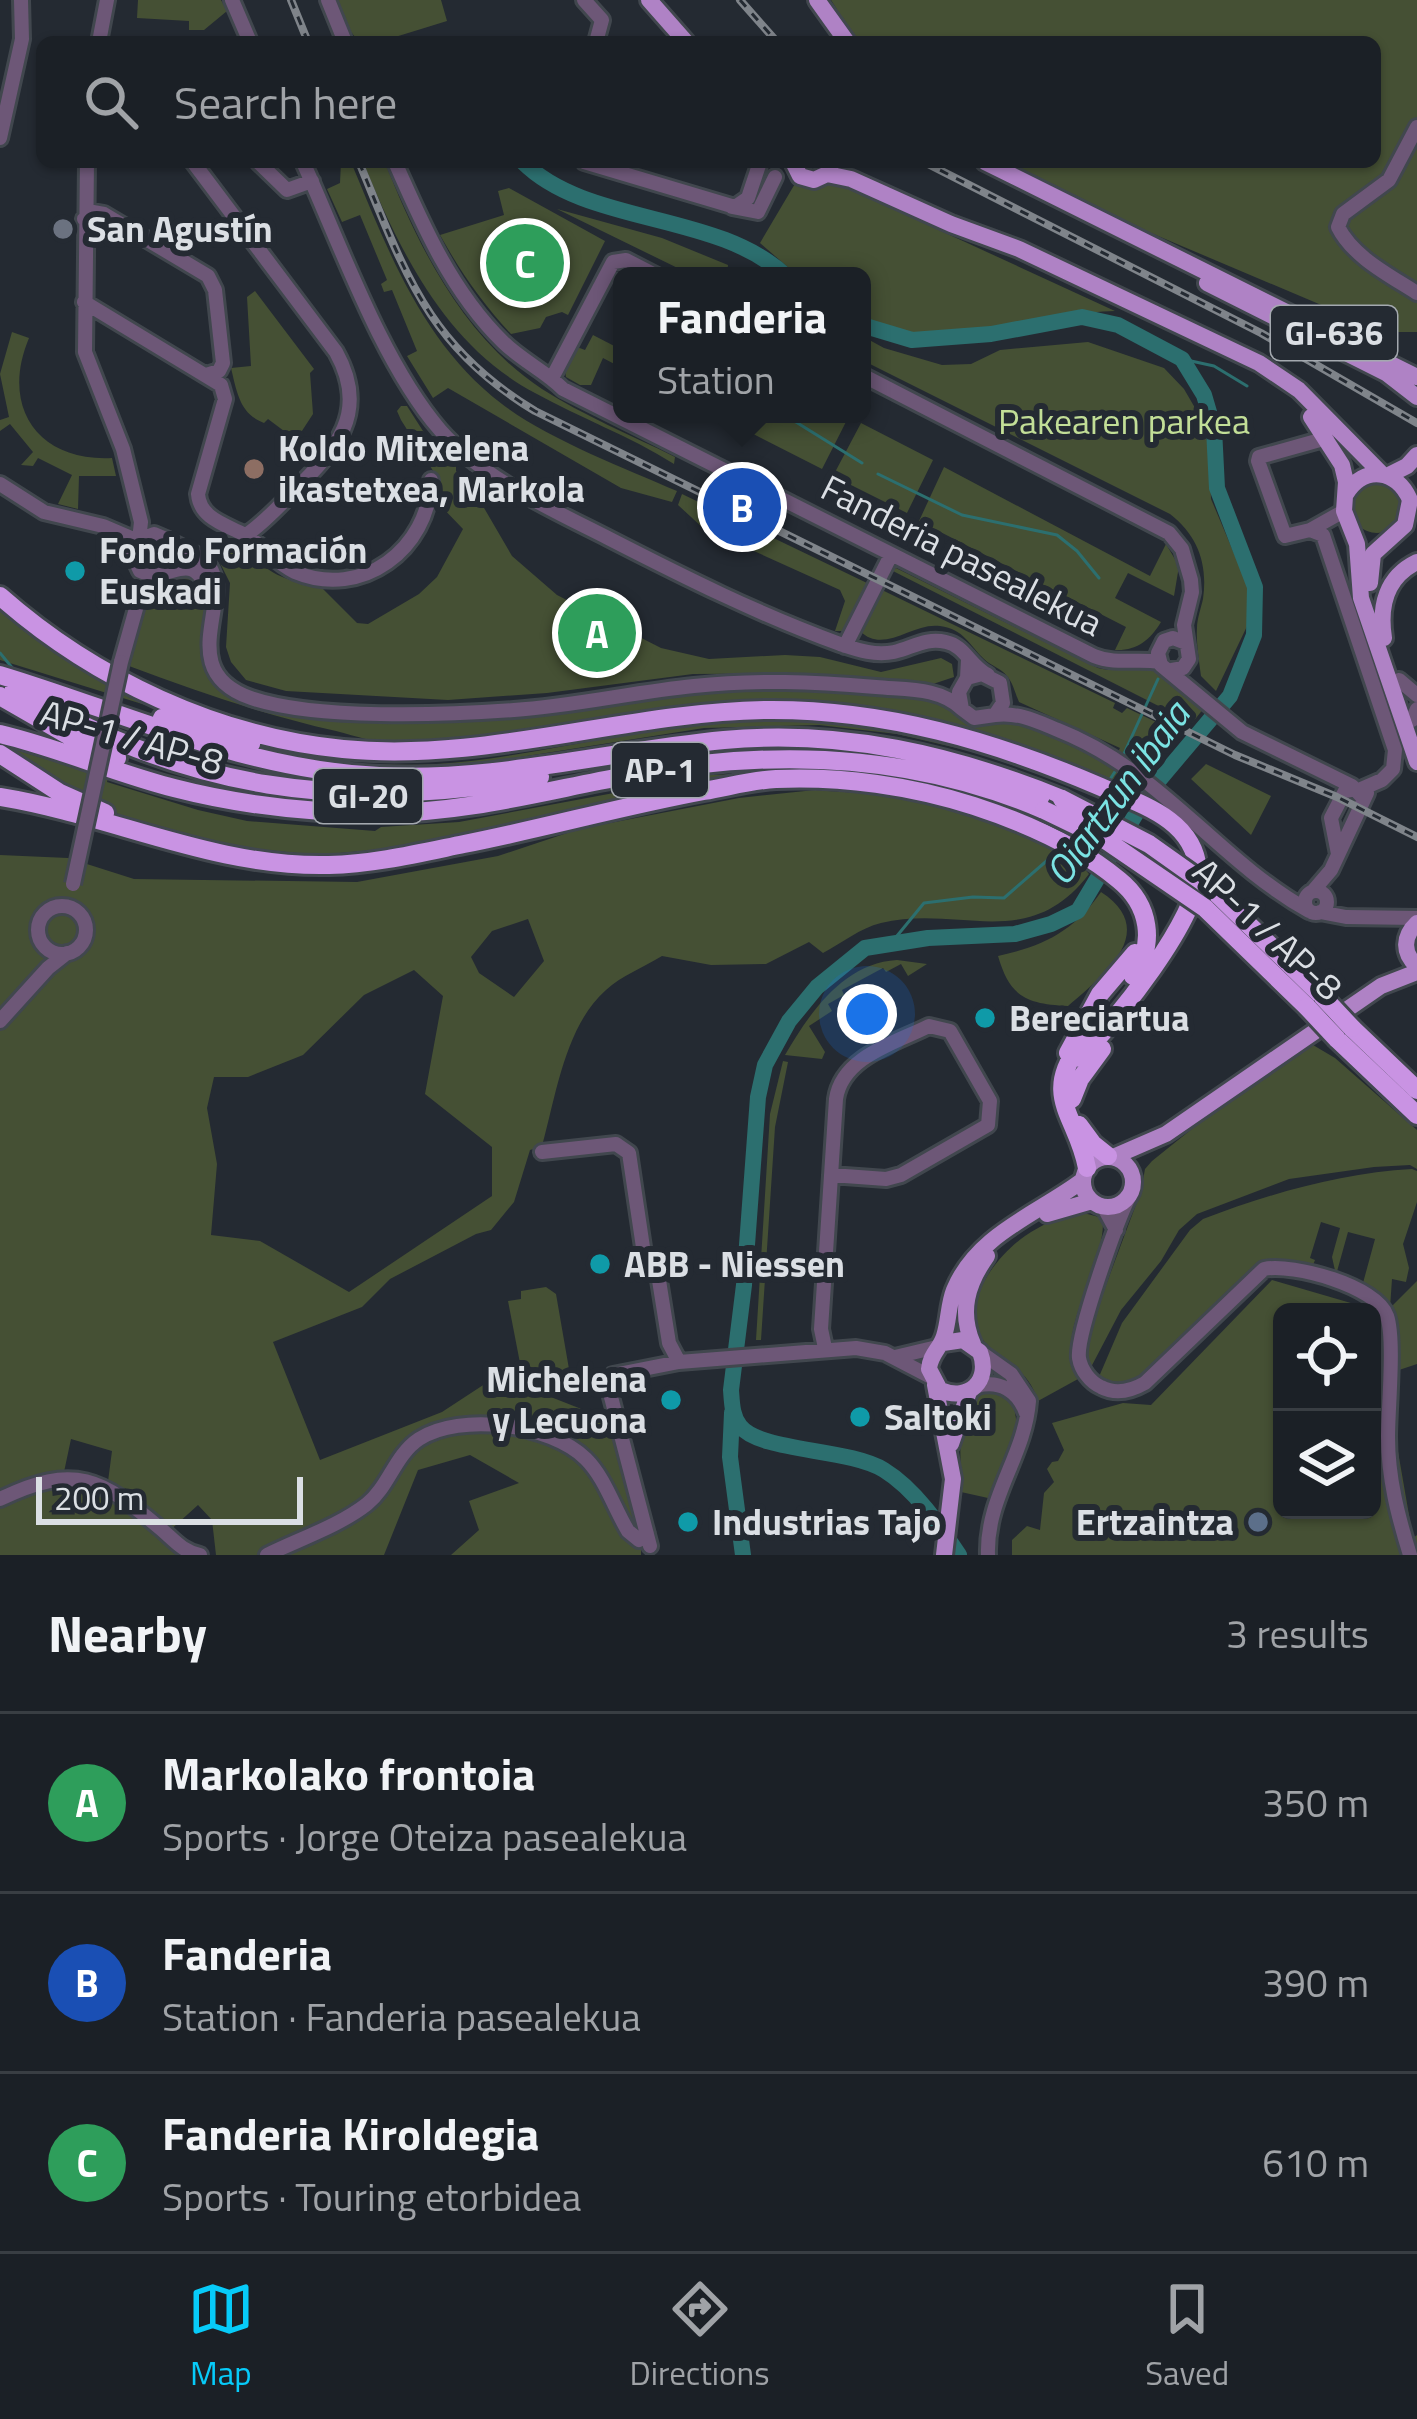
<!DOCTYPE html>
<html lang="en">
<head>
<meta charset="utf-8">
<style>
	body { margin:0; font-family:"Titillium Web",sans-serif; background:#282d32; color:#f1f3f6 }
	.controls { position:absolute; right:36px; bottom:36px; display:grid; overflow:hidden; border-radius:18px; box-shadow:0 3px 9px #0004 }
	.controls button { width:108px; height:108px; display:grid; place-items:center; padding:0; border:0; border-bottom:3px solid #393e43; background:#1b2026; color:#f1f3f6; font:60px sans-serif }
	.scale { position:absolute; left:36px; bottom:30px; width:267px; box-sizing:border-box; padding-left:12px; border:6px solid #dbdfe4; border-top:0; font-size:33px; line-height:42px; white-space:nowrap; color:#dbdfe4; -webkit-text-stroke:9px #242a32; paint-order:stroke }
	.you { position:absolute; left:867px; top:1014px; width:42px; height:42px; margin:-30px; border:9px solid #fff; border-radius:50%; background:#1a73e8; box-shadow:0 0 0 18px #1a73e833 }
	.badge { display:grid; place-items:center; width:78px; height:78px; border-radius:50%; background:#07cbf9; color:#fff; font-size:39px; font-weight:700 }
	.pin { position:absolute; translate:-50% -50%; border:6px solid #fff; box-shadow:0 3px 12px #0006 }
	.popup { position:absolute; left:613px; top:267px; width:258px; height:156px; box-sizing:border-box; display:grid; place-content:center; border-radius:18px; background:#1b2026; filter:drop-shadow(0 3px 9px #0005); font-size:39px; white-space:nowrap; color:#a0a3a7 }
	.popup b { font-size:45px; color:#f1f3f6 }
	.popup::after { content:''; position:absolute; left:50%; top:100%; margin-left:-24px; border:24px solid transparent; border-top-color:#1b2026 }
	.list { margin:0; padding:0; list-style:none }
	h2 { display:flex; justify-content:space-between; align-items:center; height:156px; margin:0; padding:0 48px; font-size:51px }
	h2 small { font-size:39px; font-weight:400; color:#a0a3a7 }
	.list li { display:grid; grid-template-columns:78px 1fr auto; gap:36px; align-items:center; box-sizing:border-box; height:180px; padding:0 48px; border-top:3px solid #393e43 }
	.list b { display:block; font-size:45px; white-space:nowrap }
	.list p { margin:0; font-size:39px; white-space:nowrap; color:#a0a3a7 }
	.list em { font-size:39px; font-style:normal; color:#a0a3a7 }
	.icon { flex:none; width:66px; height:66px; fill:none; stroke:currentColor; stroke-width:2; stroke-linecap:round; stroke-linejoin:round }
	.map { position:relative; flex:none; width:1417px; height:1555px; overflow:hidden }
	.search { position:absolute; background:#1b2026; box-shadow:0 3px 9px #0004; left:36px; right:36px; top:36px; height:132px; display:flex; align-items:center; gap:30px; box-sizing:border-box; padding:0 42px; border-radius:18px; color:#a0a3a7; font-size:45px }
	.sheet { height:696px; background:#1b2026 }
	nav { display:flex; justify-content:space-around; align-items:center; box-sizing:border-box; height:168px; border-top:3px solid #393e43; background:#1b2026; font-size:33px; color:#a0a3a7 }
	nav a { display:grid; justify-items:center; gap:6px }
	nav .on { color:#07cbf9 }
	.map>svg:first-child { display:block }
	.green { fill:#455034; fill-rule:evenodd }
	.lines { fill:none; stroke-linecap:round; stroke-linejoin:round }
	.stream { stroke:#2c6f6f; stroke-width:3 }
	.river { stroke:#2c6f6f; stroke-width:16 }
	.minor-casing { stroke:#41474e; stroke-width:20 }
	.major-casing { stroke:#41474e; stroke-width:22 }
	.highway-casing { stroke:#41474e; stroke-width:24 }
	.minor { stroke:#6d5777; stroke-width:14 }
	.major { stroke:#af82c5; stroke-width:16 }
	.highway { stroke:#c993e3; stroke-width:18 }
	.rail-casing { stroke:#7f848a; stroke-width:8 }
	.rail { stroke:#242a32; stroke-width:3; stroke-dasharray:9; stroke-linecap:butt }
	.minor-bridge-casing { stroke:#41474e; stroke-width:20; stroke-linecap:butt }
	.highway-bridge-casing { stroke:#41474e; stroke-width:24; stroke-linecap:butt }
	.minor-bridge { stroke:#6d5777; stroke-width:14 }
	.highway-bridge { stroke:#c993e3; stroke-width:18 }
	.worship-dot { fill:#6b7280; stroke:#242a32; stroke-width:4.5 }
	.education-dot { fill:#8d6e63; stroke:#242a32; stroke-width:4.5 }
	.culture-dot { fill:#0f9aa8; stroke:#242a32; stroke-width:4.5 }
	.service-dot { fill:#5c6f8a; stroke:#242a32; stroke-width:4.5 }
	.labels { text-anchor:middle; stroke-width:12; stroke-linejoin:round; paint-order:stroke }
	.shield { fill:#242a32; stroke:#a4a9af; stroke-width:3 }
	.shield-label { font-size:33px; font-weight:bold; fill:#dbdfe4 }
	.poi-label { font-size:36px; font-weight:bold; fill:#dbdfe4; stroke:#242a32; text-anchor:start }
	.park-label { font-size:36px; fill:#c2de97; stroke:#242a32 }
	.street-label { font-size:36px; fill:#dbdfe4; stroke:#242a32 }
	.water-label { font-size:39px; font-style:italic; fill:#7be3e3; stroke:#242a32 }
</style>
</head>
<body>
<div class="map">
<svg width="1417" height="1555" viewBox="0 0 1417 1555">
	<rect width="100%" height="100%" fill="#242a32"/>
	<!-- green -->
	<path class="green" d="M138,0H221L227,11L204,30H189V21L137,18Z
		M337,0H441L447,21L379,42H359L347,27Z
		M831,0H1417V332H1385L1099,211L1003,162H1375V42H857Z
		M341,162H351C388,251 423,344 502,404C548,439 624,468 677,491L672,502L621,488L448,388L433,398L407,356L417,351L392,290L384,292L381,284L387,280L360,215L342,222L327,189L340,183Z
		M363,162H385C418,247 464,338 542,389C584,416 631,435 675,457L674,464C630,436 580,418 535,393C446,346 400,252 363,162Z
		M841,179L901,207L900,212L1115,311C1031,313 941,357 862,321V276H798L760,243L796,182L818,185Z
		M509,188L605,241L568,315L562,312L546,317L540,328L511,334C482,303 460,271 440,235L504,215L498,191Z
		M557,209L662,238L728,265L727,276H694Z
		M255,291L314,369L310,373L313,414L296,440L268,419L264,423C240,414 237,393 231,368L251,366L247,297Z
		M12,332L29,338C0,407 38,462 112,458L116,476H79L78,509L58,504L72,475L38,458L33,466L21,465L33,452L10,424L0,431V420L9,417L0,374Z
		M593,335L622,350V368L603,358L591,385H580L566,377L565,371L577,347L585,350Z
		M862,336L884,348L942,365L971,364L1000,350L1088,342L1164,368L1184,389L1198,413L1209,447L1211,499L1247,584L1250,620L1216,691L1201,676C1199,661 1196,642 1197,628C1197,619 1201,608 1203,599C1208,564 1198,536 1170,514L862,360Z
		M401,406H407L423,431L456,464V471L480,501L512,556L557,595L661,648L709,659L785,655L820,657L881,672L941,658L952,664L954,677L930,685L810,673L693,674L547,693L448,700L286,691L246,680L231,662L226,647L230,583L219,561L231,546C271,568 272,580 320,586L357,623L368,624L419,594L437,577L463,529L437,502L442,496V485L401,420L397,411Z
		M714,414H845L849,416L822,469Z
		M861,423L933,460L907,513L833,476Z
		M944,467L1150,576L1166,544L1179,566L1174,596L1128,573L1115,598L1161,622C1150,640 1137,651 1115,650L1126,627L919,521Z
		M1351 507a26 26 0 1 1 52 0a26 26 0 1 1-52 0Z
		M682,494L867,583L844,631H835L845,601L840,590L703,528L678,505Z
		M896,568L1098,668C1118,674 1136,662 1154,669L1204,708L1192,723L891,570Z
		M183,574C231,599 176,663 237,696C258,708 293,706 317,709C394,718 468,723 545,714C602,707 660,694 717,691C791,686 863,692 936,699L951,704L974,725L1015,721L1112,764L1120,748L1019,702C1015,693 1013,683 1007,676C1001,668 991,666 984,659C969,645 964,629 940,626C912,622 884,655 860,631L882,590L1115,703L1113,708L1122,713L1127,708L1181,734L1134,794C984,728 853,685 686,706C591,718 495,750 398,745C378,744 356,736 336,731C265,715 198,692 129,666C138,627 143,590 183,574Z
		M0,603L223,729L0,660Z
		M740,719L866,724L936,736L1064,779L1069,784L974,752L897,734L819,725L704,728L463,766L386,768L321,761C371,765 421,767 471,761C561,750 649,726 740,719Z
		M0,745L108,778L107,782L198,810L247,821L375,831L381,827L459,822L710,775L828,771L716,780L419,846L317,855L227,846L136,822L92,802Z
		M1206,764L1271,796L1251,835L1191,779Z
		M815,790C849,793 886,793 919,801C965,812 1061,838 1089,874C1028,954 959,904 881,923C860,928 842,943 823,953L809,942L766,964L711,965L662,956C644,967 621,976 606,990C565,1026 556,1096 542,1146L530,1150L514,1202L491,1230L476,1234L390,1279L362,1307L273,1342L320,1460L442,1412L497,1376L612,1421L641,1523V1555H451L479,1530L469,1501L519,1483L470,1455L418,1470L384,1555H216L212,1520L198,1505L167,1533L193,1555H0V855L68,858L134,879L357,882L498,856L579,829L739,798ZM528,919L544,961L514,997L479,973L471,957L492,931ZM414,970L443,996L425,1094L492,1147V1196L349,1292L260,1241L211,1235L217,1164L207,1108L214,1077H248L303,1055L364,995ZM71,1439L112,1451L107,1489L83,1473L52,1482L48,1477L64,1472Z
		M1101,892C1161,931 1103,976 1068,1006C1026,1004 1010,997 998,956C1044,946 1074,931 1101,892Z
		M897,960L927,964L908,976L901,964L886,972L883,968L842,990L844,995L828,1004L832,1011L809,1026L825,1052L822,1059L785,1055C810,1012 844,963 897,960Z
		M1313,1045L1335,1058L1417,1130V1169L1410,1165L1374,1167L1289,1179L1197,1214L1179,1230L1161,1261L1121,1310L1089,1371L1084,1353L1090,1328L1141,1191L1145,1169L1152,1161L1198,1124Z
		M783,1061L788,1062L775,1127L761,1340H756L770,1114Z
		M1412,1169L1417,1171V1202L1403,1244L1409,1268L1406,1282L1392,1279L1390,1308L1417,1281V1364L1396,1371V1440L1413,1538L1417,1535V1555H1012V1540L1027,1526L1040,1530L1044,1493L1054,1482L1047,1469L1052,1462L1058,1461L1064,1450L1052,1423L1123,1403L1151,1405L1272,1280L1368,1308L1369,1312H1282V1510H1372V1321L1375,1328L1390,1310L1379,1293L1363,1283L1375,1239L1348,1232L1336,1275L1332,1257L1340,1228L1321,1222L1310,1258L1315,1260L1313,1265L1272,1261L1256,1267L1148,1373L1120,1387L1098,1379L1122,1323L1190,1230L1203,1219C1268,1194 1341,1173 1412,1169Z
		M1076,1211L1099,1217L1103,1224C1102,1272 1053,1336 1078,1379L1038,1401C1026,1364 1003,1366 982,1339C957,1306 997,1255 1025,1236C1041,1225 1058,1218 1076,1211Z
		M546,1287L556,1294L569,1369L553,1375L520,1363L508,1301L521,1299V1291Z
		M993,1390L1013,1400L1017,1425L988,1498L961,1492C962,1460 951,1400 993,1390Z"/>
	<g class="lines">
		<!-- stream -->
		<path class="stream" d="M1182,359L1214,366L1247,386
			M783,414L862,463
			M878,474L962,515L1057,535L1077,551L1099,578
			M0,653L14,670
			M1122,758L1158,679
			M1107,784L1118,767
			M892,942L924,903L973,897L1004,898L1058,851"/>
		<!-- river -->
		<path class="river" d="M523,162C587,226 717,211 786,276
			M862,325L912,340L991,334L1082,317L1118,325L1182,359L1204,395L1214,429L1217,488L1255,587L1254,635L1230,696L1149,792L1078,911L1051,924L1015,934L928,938L865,948L817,987L789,1021L765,1065L758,1097L744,1285L731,1390C732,1403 732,1416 740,1426C760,1452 848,1448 884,1470C915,1489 939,1525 959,1555
			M732,1413L730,1457L743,1555"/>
		<defs>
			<path id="minor" d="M232,0L250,42
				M328,0L345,42
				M584,0L602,20L596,42
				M99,42L107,0
				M1417,127L1389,180L1343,214L1338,227C1353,257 1389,275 1417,293
				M0,138L22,39L21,0
				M87,162L85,352L123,449L141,522L139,540
				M193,162L336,352C370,413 336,449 294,491C279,506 264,523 246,535
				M258,162L287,190L312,181
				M303,162C340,244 382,363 440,430C483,479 551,509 608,538C684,577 760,615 840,644C858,650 875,656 894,652C912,648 926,637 946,642C965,646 970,666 988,675
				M395,162C423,226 452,292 503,342C521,360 545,371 563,389L1094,656C1116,665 1137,658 1160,662
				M584,162L735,207L748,198L760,162
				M732,207L758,212L775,177
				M84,219L93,212L104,214L208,276L215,290L223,363L219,371L206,375
				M84,302L221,385L225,399L198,494C200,518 224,524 243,534C262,544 275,563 295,572C362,600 429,549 431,480
				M862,375L1169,533L1182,549L1191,580L1192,592L1184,625L1189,659L1183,668L1172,670
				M552,378L613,262L626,260L657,276
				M1327,438L1259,457L1258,461L1285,536L1310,530L1344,511
				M0,484L44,512L103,526L138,541
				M1310,530L1323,535L1395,750L1393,769L1382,780L1359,790
				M168,540C182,549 205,555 212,571C229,606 176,672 251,698C315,720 445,715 514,710C574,706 634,692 694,686C755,679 815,682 876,687C906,690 939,687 962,709
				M167,571L174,556L168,540L154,534L139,540L133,556L140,571C172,586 192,541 211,599
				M1186,643L1173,638L1164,641L1158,653L1161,665L1242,732L1352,786L1363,798
				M845,646L891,555
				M121,662L139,598L159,575
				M967,678L982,674L1000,683L1003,703L995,715L974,718L962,709L959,692L967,678L968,660
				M1399,680L1417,695
				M995,715C1018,712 1036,721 1058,730C1162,771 1216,859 1309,911
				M1412,720L1417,709
				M1338,854L1331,818L1345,791L1356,789
				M1305 902a11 11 0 1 1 22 0a11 11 0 1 1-22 0Z
				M1313,891L1331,870L1367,793
				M38 930a24 24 0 1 1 48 0a24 24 0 1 1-48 0Z
				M1320,912L1346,917L1417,918
				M0,1021L48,968L67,953
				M542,1152L616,1144L629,1153L644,1254L658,1274L669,1343L679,1362
				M1129,1197C1117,1221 1076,1335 1079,1358C1081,1370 1090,1382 1101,1387C1116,1395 1131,1391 1145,1383L1264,1269C1293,1263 1377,1286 1387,1316C1395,1340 1388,1408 1388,1437C1388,1478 1398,1516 1410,1555
				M1103,1206L1116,1230
				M825,1348L821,1329L836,1099C842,1057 895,1043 929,1026L950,1031L990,1101L988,1125L901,1175L886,1179L831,1175
				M980,1352L1011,1374L1029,1401C1025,1456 986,1497 988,1555
				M895,1357L937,1347
				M977,1386C1000,1380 1018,1391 1026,1413
				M0,1499C75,1463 101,1478 161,1529C175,1541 182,1551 200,1555
				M650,1546L611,1397L613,1375L679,1362L856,1348L885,1353L931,1377
				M267,1555C299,1539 339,1526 367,1504C389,1486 395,1455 419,1439C460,1412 551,1424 586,1459C605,1478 614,1508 628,1531L639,1540L647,1534"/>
			<path id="major" d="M649,0L686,42
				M817,0L847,42
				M793,162L800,176L814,180L827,174L832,162
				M985,162L1417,377
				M827,174L851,179L951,224L1019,249L1259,363L1299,390L1382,474
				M1207,283L1386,373L1417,397
				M1311,417L1342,465L1346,482L1344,511L1357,544L1361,598L1417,762
				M1389,475L1407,466L1417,455
				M1346,494C1364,465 1397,469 1410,500L1405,525L1373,554L1370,583
				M1384,638C1379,606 1386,577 1417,562
				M1417,923C1403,936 1402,953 1417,966
				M1083 1182a25 25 0 1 1 50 0a25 25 0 1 1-50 0Z
				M1113,1157L1166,1134L1381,986L1417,972
				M1047,1214L1092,1201
				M943,1343L963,1340L980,1352C991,1381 969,1402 940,1390L929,1369C930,1354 940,1349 944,1336C949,1321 948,1305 954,1290C977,1234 1038,1214 1083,1180
				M973,1344C959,1312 967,1284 987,1256
				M935,1385L953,1479L944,1555
				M951,1444L969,1392"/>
			<path id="highway" d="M0,596C94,679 218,737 343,749C486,763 624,712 767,710C885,709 994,741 1101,787C1140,804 1194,819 1198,870C1202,915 1112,1026 1079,1058
				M0,675C126,713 245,770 379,776C495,782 609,751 724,740C843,729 953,755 1062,799
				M14,687C183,791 347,813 540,777
				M0,696L71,737L117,758
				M162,718L251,744
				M0,734C59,748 115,773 174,788C240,805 314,813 382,813C465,813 544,791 625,776C767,748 910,752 1044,810
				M0,754L60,793L105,813
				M0,797C111,815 214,868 329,865C374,864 420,853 464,844C545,828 623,806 704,791C728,787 752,780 776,779C842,776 912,786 974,806C1026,823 1077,845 1119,880C1150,905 1156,944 1133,976
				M1211,888L1322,996
				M1205,908L1307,1007
				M1352,1028L1417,1090
				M1337,1039L1417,1115
				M1079,1046C1041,1097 1078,1117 1087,1168
				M1068,1053L1100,994L1135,953
				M1072,1099L1080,1079L1102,1049
				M1079,1125L1093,1144L1108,1156"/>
		</defs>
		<!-- minor casing -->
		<use href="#minor" class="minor-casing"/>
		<!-- major casing -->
		<use href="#major" class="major-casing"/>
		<!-- highway casing -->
		<use href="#highway" class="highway-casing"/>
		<!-- minor -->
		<use href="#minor" class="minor"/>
		<!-- major -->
		<use href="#major" class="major"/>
		<!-- highway -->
		<use href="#highway" class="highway"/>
		<defs>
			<path id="rail" d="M291,0L308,42
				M740,0L777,42
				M359,162C405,272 427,346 535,411L1235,755L1337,797L1417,837
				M924,162L1261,333L1417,423"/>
		</defs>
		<!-- rail casing -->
		<use href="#rail" class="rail-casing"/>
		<!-- rail -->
		<use href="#rail" class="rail"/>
		<defs>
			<path id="minor-bridge" d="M73,884L121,662"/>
			<path id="highway-bridge" d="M1062,799L1149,844L1211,888
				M1044,810L1104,839L1205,908
				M1322,996L1352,1028
				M1307,1007L1337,1039"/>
		</defs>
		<!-- minor-bridge casing -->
		<use href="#minor-bridge" class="minor-bridge-casing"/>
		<!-- highway-bridge casing -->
		<use href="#highway-bridge" class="highway-bridge-casing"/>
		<!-- minor-bridge -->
		<use href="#minor-bridge" class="minor-bridge"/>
		<!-- highway-bridge -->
		<use href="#highway-bridge" class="highway-bridge"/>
	</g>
	<!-- markers -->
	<circle class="worship-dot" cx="63" cy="229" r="12"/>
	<circle class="education-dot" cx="254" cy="469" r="12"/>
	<g class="culture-dot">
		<circle cx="75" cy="571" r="12"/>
		<circle cx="985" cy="1018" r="12"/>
		<circle cx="600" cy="1264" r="12"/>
		<circle cx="671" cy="1400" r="12"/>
		<circle cx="860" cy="1417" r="12"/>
		<circle cx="688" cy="1522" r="12"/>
	</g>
	<circle class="service-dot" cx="1258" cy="1522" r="12"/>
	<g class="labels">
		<!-- shield labels -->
		<g class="shield">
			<rect x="1271" y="306" width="126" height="54" rx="9"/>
			<rect x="612" y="743" width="96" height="54" rx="9"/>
			<rect x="314" y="769" width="108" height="54" rx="9"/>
		</g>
		<g class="shield-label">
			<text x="1334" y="345">GI-636</text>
			<text x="660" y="782">AP-1</text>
			<text x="368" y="808">GI-20</text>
		</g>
		<!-- poi labels -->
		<g class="poi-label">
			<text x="87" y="242">San Agustín</text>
			<text x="278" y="461">Koldo Mitxelena<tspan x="278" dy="41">ikastetxea, Markola</tspan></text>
			<text x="99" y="563">Fondo Formación<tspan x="99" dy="41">Euskadi</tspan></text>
			<text x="1009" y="1031">Bereciartua</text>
			<text x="624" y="1277">ABB - Niessen</text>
			<text x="647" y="1392" text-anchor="end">Michelena<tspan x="647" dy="41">y Lecuona</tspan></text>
			<text x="884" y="1430">Saltoki</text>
			<text x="712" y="1535">Industrias Tajo</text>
			<text x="1234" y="1535" text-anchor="end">Ertzaintza</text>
		</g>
		<!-- park labels -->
		<g class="park-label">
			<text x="1124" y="434">Pakearen parkea</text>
		</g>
		<!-- street labels -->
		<g class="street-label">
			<text transform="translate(962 555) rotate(27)" y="13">Fanderia pasealekua</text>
			<text transform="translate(132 737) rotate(16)" y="13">AP-1 / AP-8</text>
			<text transform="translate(1268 929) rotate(43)" y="13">AP-1 / AP-8</text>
		</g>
		<!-- water labels -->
		<g class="water-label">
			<text transform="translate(1117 793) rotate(-54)" y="14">Oiartzun ibaia</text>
		</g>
	</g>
</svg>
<div class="controls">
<button><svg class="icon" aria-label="locate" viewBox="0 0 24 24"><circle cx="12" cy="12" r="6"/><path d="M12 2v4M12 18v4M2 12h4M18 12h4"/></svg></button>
<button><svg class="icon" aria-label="layers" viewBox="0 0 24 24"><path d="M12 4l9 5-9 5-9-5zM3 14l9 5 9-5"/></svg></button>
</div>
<div class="scale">200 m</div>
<div class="you"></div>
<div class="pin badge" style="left:597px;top:633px;background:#2e9e5b">A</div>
<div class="pin badge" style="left:742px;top:507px;background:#1a4fb4">B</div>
<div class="popup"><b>Fanderia</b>Station</div>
<div class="pin badge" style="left:525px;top:263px;background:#2e9e5b">C</div>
<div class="search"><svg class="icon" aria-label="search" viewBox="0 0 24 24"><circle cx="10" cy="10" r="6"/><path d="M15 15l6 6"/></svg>Search here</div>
</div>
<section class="sheet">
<h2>Nearby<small>3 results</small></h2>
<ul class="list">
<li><span class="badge" style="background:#2e9e5b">A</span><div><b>Markolako frontoia</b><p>Sports · Jorge Oteiza pasealekua</p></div><em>350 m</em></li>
<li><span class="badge" style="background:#1a4fb4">B</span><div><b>Fanderia</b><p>Station · Fanderia pasealekua</p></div><em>390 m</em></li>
<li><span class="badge" style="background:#2e9e5b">C</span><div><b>Fanderia Kiroldegia</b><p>Sports · Touring etorbidea</p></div><em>610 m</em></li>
</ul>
</section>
<nav>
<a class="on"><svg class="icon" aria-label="map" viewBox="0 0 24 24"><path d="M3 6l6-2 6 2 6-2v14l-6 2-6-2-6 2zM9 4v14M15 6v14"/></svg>Map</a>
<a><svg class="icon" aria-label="directions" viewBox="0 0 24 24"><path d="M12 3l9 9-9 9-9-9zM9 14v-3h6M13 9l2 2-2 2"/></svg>Directions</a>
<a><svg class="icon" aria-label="saved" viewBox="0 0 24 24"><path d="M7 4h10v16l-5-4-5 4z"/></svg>Saved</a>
</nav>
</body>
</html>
